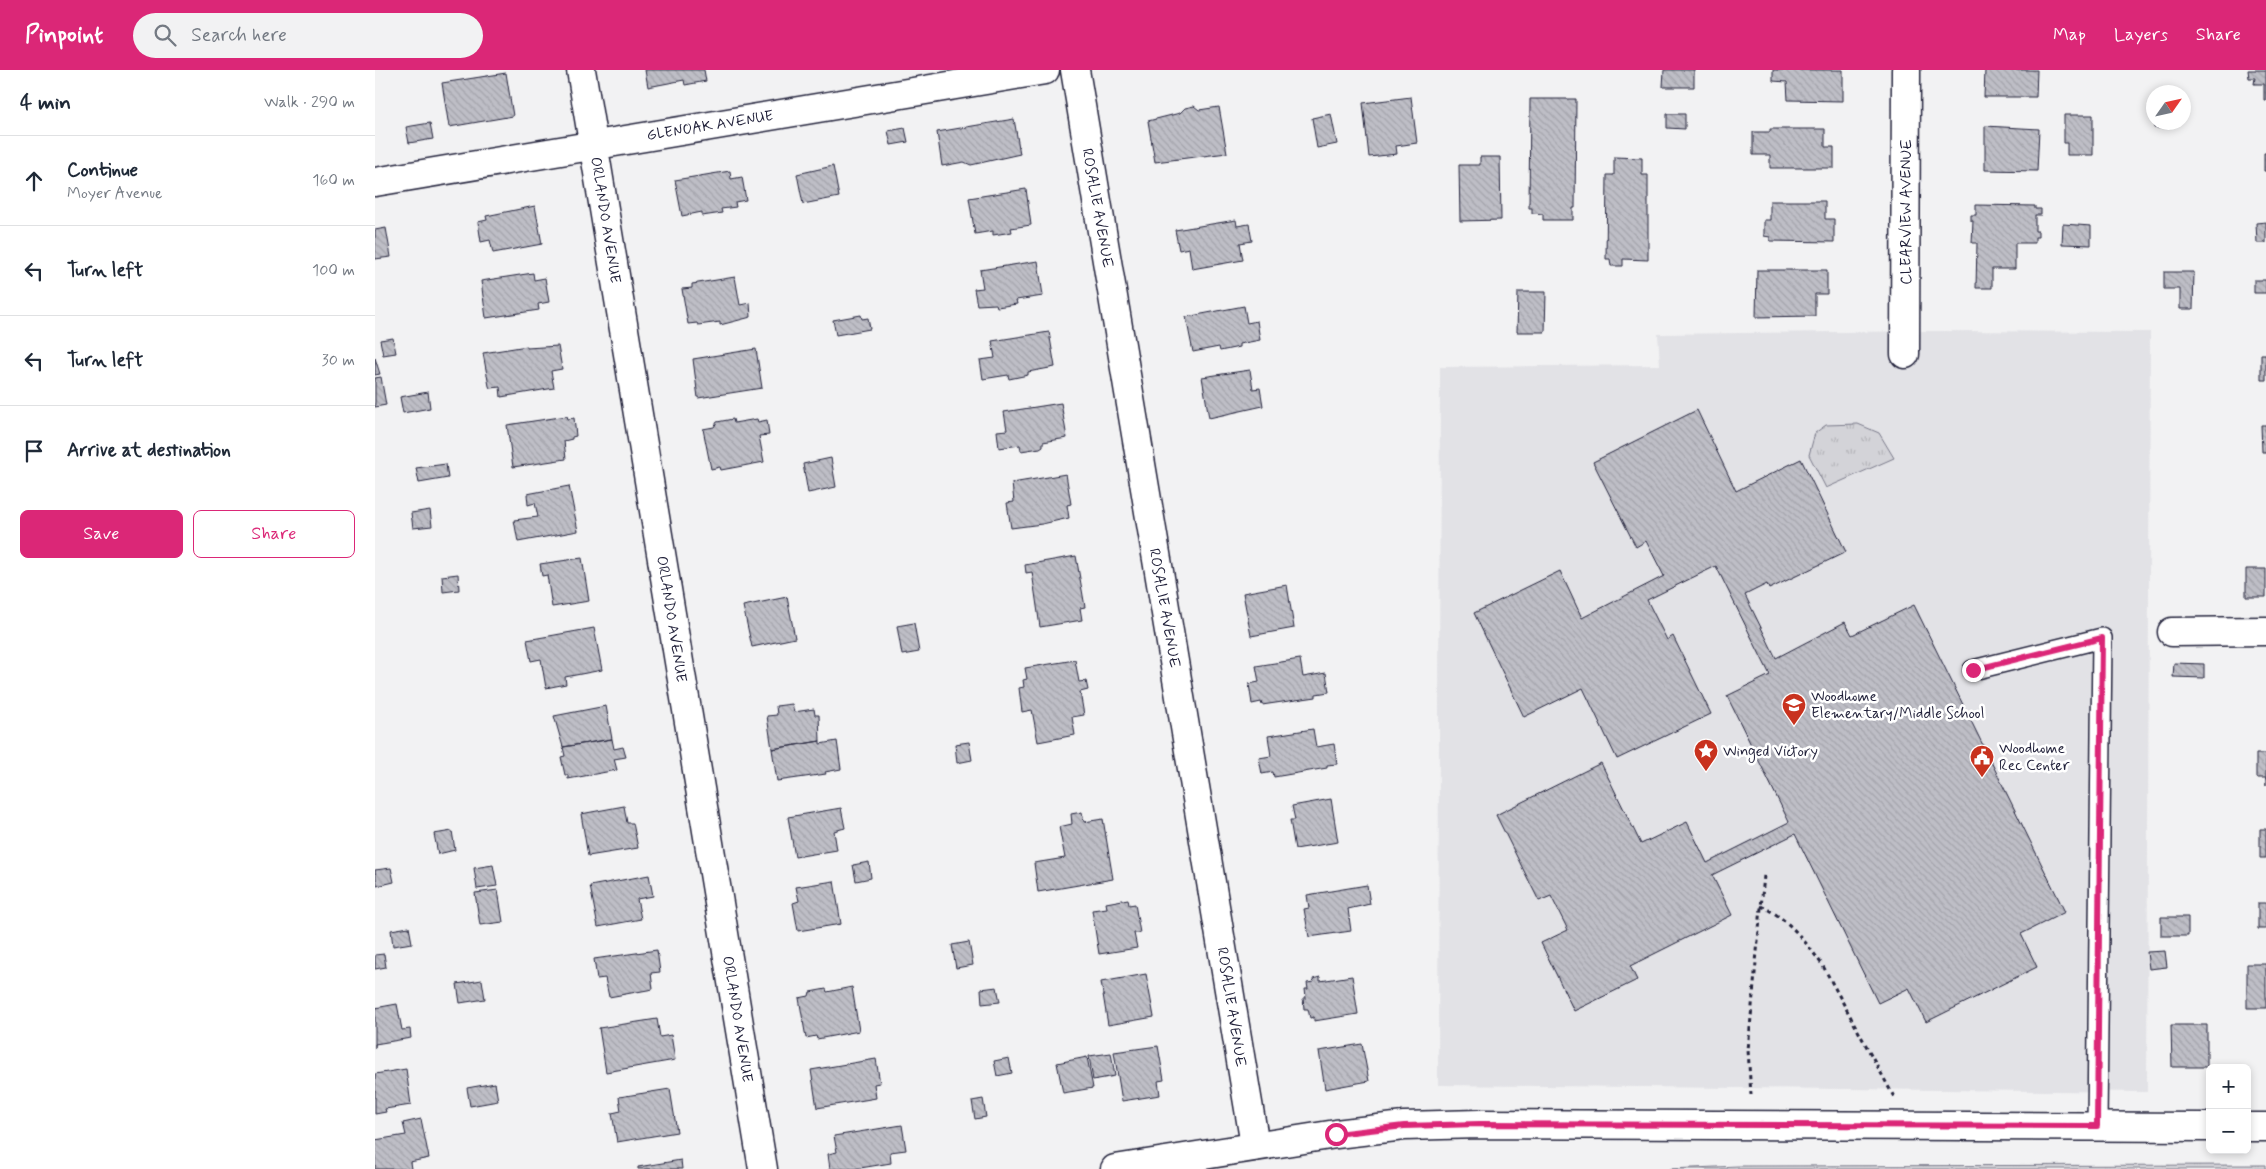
<!DOCTYPE html>
<html lang="en">
<head>
<meta charset="utf-8">
<style>
	body { margin:0; font-family:Mynerve,sans-serif; background:#f2f2f3; color:#1f2937 }
	.controls { position:absolute; right:15px; bottom:15px; display:grid; overflow:hidden; border-radius:8px; box-shadow:0 2px 8px #0003 }
	.controls button { width:45px; height:45px; display:grid; place-items:center; padding:0; border:0; border-bottom:1px solid #e0e1e3; background:#fff; color:#1f2937; font:25px sans-serif }
	.compass { position:absolute; left:1771px; top:15px; width:45px; height:45px; border-radius:50%; background:#fff; box-shadow:0 2px 8px #0003; rotate:56deg }
	.stop { position:absolute; width:15px; height:15px; margin:-11px; border:4px solid #db2777; border-radius:50%; background:#fff }
	.stop.end { background:#db2777; border-color:#fff; box-shadow:0 1px 5px #0008 }
	.list { margin:0; padding:0; list-style:none }
	h2 { display:flex; justify-content:space-between; align-items:center; height:65px; margin:0; padding:0 20px; font-size:21px }
	h2 small { font-size:16px; font-weight:400; color:#747a83 }
	.list li { display:grid; grid-template-columns:32px 1fr auto; gap:15px; align-items:center; box-sizing:border-box; height:90px; padding:0 20px; border-top:1px solid #e0e1e3 }
	.list b { display:block; font-size:19px; white-space:nowrap }
	.list p { margin:0; font-size:16px; white-space:nowrap; color:#747a83 }
	.list em { font-size:16px; font-style:normal; color:#747a83 }
	.actions { display:flex; gap:10px; padding:15px 20px }
	.actions a { flex:1; padding:11px 0; border:1px solid #db2777; border-radius:8px; text-align:center; font-size:18px; color:#db2777 }
	.actions .main { background:#db2777; color:#fff }
	.icon { flex:none; width:28px; height:28px; fill:none; stroke:currentColor; stroke-width:2; stroke-linecap:round; stroke-linejoin:round }
	.map { position:relative; flex:none; width:1891px; height:1099px; overflow:hidden }
	header { display:flex; align-items:center; gap:30px; box-sizing:border-box; height:70px; padding:0 25px; background:#db2777; color:#fff }
	header strong { font-size:24px }
	nav { display:flex; gap:28px; margin-inline-start:auto; font-size:18px }
	.search { width:350px; height:45px; background:#f2f2f3; display:flex; align-items:center; gap:12px; box-sizing:border-box; padding:0 18px; border-radius:28px; color:#747a83; font-size:19px }
	main { display:flex }
	aside { flex:1; background:#fff }
	.map>svg:first-child { display:block }
	.built { fill:#e2e2e6 }
	.park { fill:url(#park-tufts); stroke:#7a7a8a }
	.building { fill:url(#building-back-hatch); stroke:#22223b }
	.lines { fill:none; stroke-linecap:round; stroke-linejoin:round }
	.lane-casing { stroke:#22223b; stroke-width:22 }
	.street-casing { stroke:#22223b; stroke-width:31 }
	.secondary-casing { stroke:#22223b; stroke-width:31 }
	.path { stroke:#22223b; stroke-width:3; stroke-dasharray:4 4; stroke-linecap:butt }
	.lane { stroke:#fff; stroke-width:19 }
	.street { stroke:#fff; stroke-width:28 }
	.secondary { stroke:#fff; stroke-width:28 }
	.route { stroke:#db2777; stroke-width:6 }
	.labels { text-anchor:middle; stroke-width:5; stroke-linejoin:round; paint-order:stroke }
	.street-label { font-size:15px; fill:#22223b; stroke:#fff }
	.poi-label { font-size:15px; fill:#22223b; stroke:#fff; text-anchor:start }
</style>
</head>
<body>
<header>
<strong>Pinpoint</strong>
<div class="search"><svg class="icon" aria-label="search" viewBox="0 0 24 24"><circle cx="10" cy="10" r="6"/><path d="M15 15l6 6"/></svg>Search here</div>
<nav><a>Map</a><a>Layers</a><a>Share</a></nav>
</header>
<main>
<aside>
<h2>4 min<small>Walk · 290 m</small></h2>
<ul class="list">
<li><svg class="icon" aria-label="ahead" viewBox="0 0 24 24"><path d="M12 20V5M6 11l6-6 6 6"/></svg><div><b>Continue</b><p>Moyer Avenue</p></div><em>160 m</em></li>
<li><svg class="icon" aria-label="left" viewBox="0 0 24 24"><path d="M17 20v-9H6M10 6l-5 5 5 5"/></svg><div><b>Turn left</b></div><em>100 m</em></li>
<li><svg class="icon" aria-label="left" viewBox="0 0 24 24"><path d="M17 20v-9H6M10 6l-5 5 5 5"/></svg><div><b>Turn left</b></div><em>30 m</em></li>
<li><svg class="icon" aria-label="arrive" viewBox="0 0 24 24"><path d="M6 21V4h12l-3 4 3 4H6"/></svg><div><b>Arrive at destination</b></div></li>
</ul>
<div class="actions"><a class="main">Save</a><a>Share</a></div>
</aside>
<div class="map">
<svg width="1891" height="1099" viewBox="0 0 1891 1099">
	<defs>
		<pattern id="park-tufts" width="24" height="20" patternUnits="userSpaceOnUse" patternTransform="scale(1.25)"><rect width="24" height="20" fill="#d3d3d8"/><path d="M3 7l-1-3M5 7V3M7 7l1-3M15 17l-1-3M17 17v-4M19 17l1-3" fill="none" stroke="#b5b5ba"/></pattern>
		<pattern id="building-back-hatch" width="6" height="6" patternUnits="userSpaceOnUse" patternTransform="scale(1.25)"><rect width="6" height="6" fill="#bebec6"/><path d="M-1 5l2 2M0 0l6 6M5-1l2 2" fill="none" stroke="#a3a3ab"/></pattern>
	</defs>
	<rect width="100%" height="100%" fill="#f2f2f3"/>
	<filter id="ink" filterUnits="userSpaceOnUse"><feTurbulence type="fractalNoise" baseFrequency=".02" numOctaves="2"/><feDisplacementMap in="SourceGraphic" scale="10" xChannelSelector="R" yChannelSelector="G"/><feConvolveMatrix kernelMatrix="1 2 1 2 8 2 1 2 1" color-interpolation-filters="sRGB"/></filter>
	<g filter="url(#ink)">
		<!-- built -->
		<path class="built" d="M1557,261L1775,262L1772,1022L1063,1015L1065,297L1285,295L1283,264Z"/>
		<!-- park -->
		<path class="park" d="M1483,354L1504,363L1519,388L1451,418L1434,385L1440,363L1451,355Z
			M1891,1095V1099H1295L1363,1096Z"/>
		<!-- building -->
		<path class="building" d="M270,0H329L331,11L310,15L309,10L273,17Z
			M1289,0H1319V17H1288Z
			M1398,0H1468V31L1413,30L1412,12L1398,11Z
			M1610,0H1662L1661,27H1609Z
			M1873,0H1891V30H1889V14H1879L1880,8H1874Z
			M131,3L138,46L74,57L67,13Z
			M1036,27L1042,73L1021,76L1022,84L994,87L988,33Z
			M1155,29H1201L1200,138H1198V150H1168V144L1157,143V138H1154Z
			M819,36L824,40L844,37L852,83L780,92L773,51L805,43L810,38Z
			M956,44L962,74L942,78L937,48Z
			M1292,44H1310V59L1292,58Z
			M1689,45H1718V85H1692V73H1689Z
			M639,49L645,84L596,95L589,92L567,96L562,62Z
			M1779,52H1795V58H1779Z
			M55,53L58,69L34,73L31,57Z
			M1610,56L1664,59L1662,101L1610,100Z
			M530,58L533,72L516,75L513,61Z
			M1395,59H1450V77H1459V98H1395V85H1378V62H1395Z
			M1889,83H1891V101H1889Z
			M1105,87H1125L1126,150L1085,151L1084,95H1105Z
			M1239,87L1267,88V105H1273V190L1248,189V196H1236L1235,189H1231L1232,105H1239Z
			M458,96L464,127L428,134L422,104Z
			M355,101L356,109L367,107L371,130L360,132L361,137L346,139L347,143L327,146V142L307,146L300,110Z
			M651,119L656,155L636,158L637,162L618,165V161L600,164L594,128Z
			M1395,131H1450V149H1459V172L1395,171V167L1389,166V150H1395Z
			M1601,135L1660,136V139H1666V145H1660V161H1663V167H1660V173H1640V199H1617V218H1601L1602,173H1597L1598,151H1596V145H1601Z
			M160,136L167,174L118,183L115,170L106,172L103,152L112,150L111,146Z
			M861,150L862,156L874,154L877,171L865,173L868,190L817,199L814,178L804,180L800,160Z
			M1891,152V173H1882L1881,153Z
			M1688,154L1716,156V175L1687,174Z
			M11,158L16,187L0,189V160Z
			M663,191L668,226L641,230L642,234L622,237L621,234L602,235L599,219L608,218L605,200Z
			M1382,200H1452V224H1440V246L1381,247Z
			M1789,202H1819L1818,239H1805V219H1789Z
			M158,203L159,210L170,208L174,232L163,234L164,240L111,248L106,211Z
			M360,207L365,235L375,233L376,247L345,255V252L323,255L322,253L313,254L307,219L317,218V214Z
			M1879,210H1891V223H1879Z
			M1143,222H1171L1170,262H1142Z
			M869,236L872,253L882,251L885,270L864,274V277L845,281L844,277L818,282L811,247Z
			M486,245L487,249L493,248L495,259L461,265L458,250Z
			M674,262L680,297L653,302V305L634,309L633,305L608,309L605,290L620,288L617,271Z
			M18,268L21,283L8,285L5,270Z
			M152,276V278L183,276L187,299L176,301L179,318L126,327L125,317L115,318L114,316L108,283Z
			M381,279L387,318L323,328L318,289Z
			M1886,284H1891V310H1886Z
			M0,288L5,304L0,305Z
			M875,300L878,319L885,318L888,336L834,348L827,307Z
			M6,307L11,335L0,337V308Z
			M53,322L55,338L28,343L25,327Z
			M686,333L692,368L668,372V376L665,378L646,381L645,375L624,378L622,361L632,360L629,342Z
			M1322,340L1361,421L1426,389L1471,482L1394,519L1392,514L1370,525L1401,588L1470,552L1477,565L1539,535L1690,842L1646,864L1662,897L1551,952L1534,918L1503,933L1420,764L1337,805L1357,845L1255,896L1262,910L1199,941L1166,873L1193,860L1176,826L1164,831L1121,745L1226,693L1266,774L1312,752L1332,793L1414,752L1352,626L1395,605L1341,496L1272,530L1292,570L1298,566L1336,644L1242,689L1208,618L1149,647L1099,543L1185,501L1207,548L1289,506L1271,471L1261,477L1218,392Z
			M192,346L193,349L199,348L201,366L197,367V369L189,371L191,389L138,397L132,355Z
			M358,349L359,353L382,349L383,352L392,350L394,365L384,366L389,392L346,400L345,397L336,399L328,359L339,357L342,352Z
			M1886,355H1891V382H1887Z
			M456,388L461,417L433,423L428,394Z
			M71,394L73,408L44,413L41,398Z
			M691,404L696,434L692,435L694,448L667,454L636,458L632,433L639,432L637,413Z
			M194,416L203,461L143,472L139,450L163,447L160,433L153,435L152,424Z
			M55,440L57,456L38,458L36,443Z
			M701,486L710,537L705,538L707,550L665,557L657,502L651,503L650,495Z
			M207,488L214,531L177,537L172,505L167,506L165,494Z
			M1871,499H1891V527H1871Z
			M83,504L84,520L68,522L67,506Z
			M912,515L919,558L876,566L868,523Z
			M412,527L420,568L377,577L368,536Z
			M539,553L544,582L527,585L522,556Z
			M219,558L227,600L190,607L191,614L171,618L166,589L156,591L152,570Z
			M925,589L928,607L951,603L954,622L941,624V627L887,635L886,632L877,634L874,614L884,612L881,596Z
			M700,590L704,612L711,611L713,620L705,622L709,645L697,647L700,665L663,672L657,640L647,642L644,618L649,617L648,610L652,609L650,598Z
			M1799,593L1829,594V608L1798,607Z
			M417,634L419,642L439,639L440,645H444L445,671L397,679L392,646L402,645L401,636Z
			M231,636L237,669L188,677L179,646Z
			M938,659L941,677L959,674L962,694L952,695V698L899,707L898,702L887,704L884,688L896,686L893,666Z
			M237,669L239,679L248,677L251,687L239,689L242,700L193,709V705H190L186,687L190,686L188,677Z
			M445,671V674L462,671L466,699L450,702L451,704L402,711L397,679Z
			M594,672L597,690L582,693L580,674Z
			M1881,684H1891V716V708H1881Z
			M956,729L963,772L920,779L915,750H920L917,736Z
			M249,736L252,753H258L263,778L213,786L206,744Z
			M466,738L470,758L459,761L462,780L420,787L413,747Z
			M707,742L709,752L728,749L738,809L663,822L659,793L690,788L684,757L697,754L696,744Z
			M1885,759H1891V788H1885Z
			M77,761L80,780L63,784L59,764Z
			M494,792L496,808L481,811L478,795Z
			M118,795L122,816L102,819L99,798Z
			M16,798L19,812L2,816L0,800Z
			M274,805L278,826L262,829L266,849L223,857L215,816Z
			M459,811L466,854L423,861L418,833L424,831L421,817Z
			M992,815L995,834L973,839L976,861L934,867L929,839L934,838L932,825Z
			M123,820L128,852L105,855L100,823Z
			M753,829L754,835L760,834L765,863H759L762,878L724,884L717,840L732,838L731,833Z
			M1883,833H1891V859H1883Z
			M1786,847H1813V866H1786Z
			M34,857L37,873L18,876L16,860Z
			M594,872L598,895L581,898L577,875Z
			M282,880L285,902L276,903L278,919L234,927L230,908L222,909L219,889Z
			M1790,881L1792,897L1774,899L1772,882Z
			M9,884L11,897L0,899V885Z
			M1872,894H1891V938H1872Z
			M771,904L779,947L733,955L726,912Z
			M977,906L983,944L939,951V947L935,948L933,939H929L928,928H931L930,919H933L932,913L939,912L938,909L945,907V911Z
			M107,910L110,929L85,933L82,914Z
			M477,917L484,961L442,969L441,966L431,968L424,928L434,926L435,922L451,919L452,922Z
			M622,917L625,932L607,934L606,919Z
			M22,934L27,960L35,959L36,968L0,974V978V938Z
			M282,949L285,967L296,965L300,990L231,1002L224,958Z
			M1796,955H1832V997H1797Z
			M987,974L994,1011L950,1019L944,981Z
			M783,976L789,1010L783,1011L785,1025L747,1031L739,982Z
			M736,983L740,1006L718,1010L714,986Z
			M712,987L718,1018L688,1023L682,993Z
			M634,988L637,1003L622,1006L619,991Z
			M501,989L505,1013L499,1014L501,1028L442,1038L436,1000Z
			M31,999L36,1035L10,1039L11,1042L0,1044V1004Z
			M120,1013L123,1031L95,1036L92,1018Z
			M295,1019L302,1062L242,1072L237,1043L246,1041L244,1027Z
			M608,1029L611,1047L600,1049L597,1031Z
			M46,1049L54,1088L35,1092L36,1099H0V1070L31,1065L28,1053Z
			M527,1055L531,1080L515,1082L516,1093L479,1099H455L453,1084L462,1082L459,1066Z
			M306,1090L307,1099H263V1097Z"/>
		<g class="lines">
			<defs>
				<path id="lane" d="M1598,600L1727,568L1722,1056"/>
				<path id="street" d="M206,0L388,1099
					M700,0L880,1075
					M0,112L670,0
					M1530,284L1531,0
					M1797,562L1891,561"/>
				<path id="secondary" d="M1872,1057H1891
					M740,1099L961,1064L1029,1056L1104,1054L1835,1057"/>
			</defs>
			<!-- lane casing -->
			<use href="#lane" class="lane-casing"/>
			<!-- street casing -->
			<use href="#street" class="street-casing"/>
			<!-- secondary casing -->
			<use href="#secondary" class="secondary-casing"/>
			<!-- path -->
			<path class="path" d="M1386,836C1414,849 1430,871 1448,896L1519,1027
				M1376,1025L1373,980L1389,805"/>
			<!-- lane -->
			<use href="#lane" class="lane"/>
			<!-- street -->
			<use href="#street" class="street"/>
			<!-- secondary -->
			<use href="#secondary" class="secondary"/>
		</g>
	</g>
	<g class="lines" filter="url(#ink)">
		<!-- route -->
		<path class="route" d="M961,1064L1029,1056L1104,1054L1722,1056L1727,568L1598,600"/>
	</g>
	<!-- icons -->
	<defs>
		<symbol id="school-pin" viewBox="-11 -11 22 30"><path d="M0 17L-7.5 6A9.5 9.5 0 1 1 7.5 6Z" fill="#c8321e" stroke="#fff"/><path d="M0-5L7-2L0 1L-7-2ZM-4 1L0 2.5L4 1V4Q0 6-4 4Z" fill="#fff"/></symbol>
		<symbol id="sight-pin" viewBox="-11 -11 22 30"><path d="M0 17L-7.5 6A9.5 9.5 0 1 1 7.5 6Z" fill="#c8321e" stroke="#fff"/><path d="M0-6L1.8-2.2L6-1.7L2.9 1.2L3.7 5.4L0 3.3L-3.7 5.4L-2.9 1.2L-6-1.7L-1.8-2.2Z" fill="#fff"/></symbol>
		<symbol id="civic-pin" viewBox="-11 -11 22 30"><path d="M0 17L-7.5 6A9.5 9.5 0 1 1 7.5 6Z" fill="#c8321e" stroke="#fff"/><path d="M-.6-6.5H3V-4.5H.6V-3L4-1V1h2V6H-6V1h2V-1L-.6-3ZM-1.2 2.5V6h2.4V2.5Z" fill="#fff"/></symbol>
	</defs>
	<g fill-rule="evenodd">
		<use href="#school-pin" x="1405" y="621" width="28" height="38"/>
		<use href="#sight-pin" x="1317" y="667" width="28" height="38"/>
		<use href="#civic-pin" x="1593" y="673" width="28" height="38"/>
	</g>
	<g class="labels">
		<!-- street labels -->
		<g class="street-label">
			<text transform="translate(335 55) rotate(-9)" y="5">GLENOAK AVENUE</text>
			<text transform="translate(723 138) rotate(80)" y="5">ROSALIE AVENUE</text>
			<text transform="translate(1531 142) rotate(-90)" y="5">CLEARVIEW AVENUE</text>
			<text transform="translate(231 150) rotate(81)" y="5">ORLANDO AVENUE</text>
			<text transform="translate(790 538) rotate(80)" y="5">ROSALIE AVENUE</text>
			<text transform="translate(297 549) rotate(81)" y="5">ORLANDO AVENUE</text>
			<text transform="translate(857 937) rotate(81)" y="5">ROSALIE AVENUE</text>
			<text transform="translate(363 949) rotate(81)" y="5">ORLANDO AVENUE</text>
		</g>
		<!-- poi labels -->
		<g class="poi-label">
			<text x="1436" y="631">Woodhome<tspan x="1436" dy="17">Elementary/Middle School</tspan></text>
			<text x="1624" y="683">Woodhome<tspan x="1624" dy="17">Rec Center</tspan></text>
			<text x="1348" y="686">Winged Victory</text>
		</g>
	</g>
</svg>
<div class="controls">
<button>+</button>
<button>−</button>
</div>
<svg class="compass" viewBox="-18 -18 36 36"><path d="M0-13l5 13h-10z" fill="#e53935"/><path d="M0 13l5-13h-10z" fill="#747a83"/></svg>
<div class="stop" style="left:961px;top:1064px"></div>
<div class="stop end" style="left:1598px;top:600px"></div>
</div>
</main>
</body>
</html>
